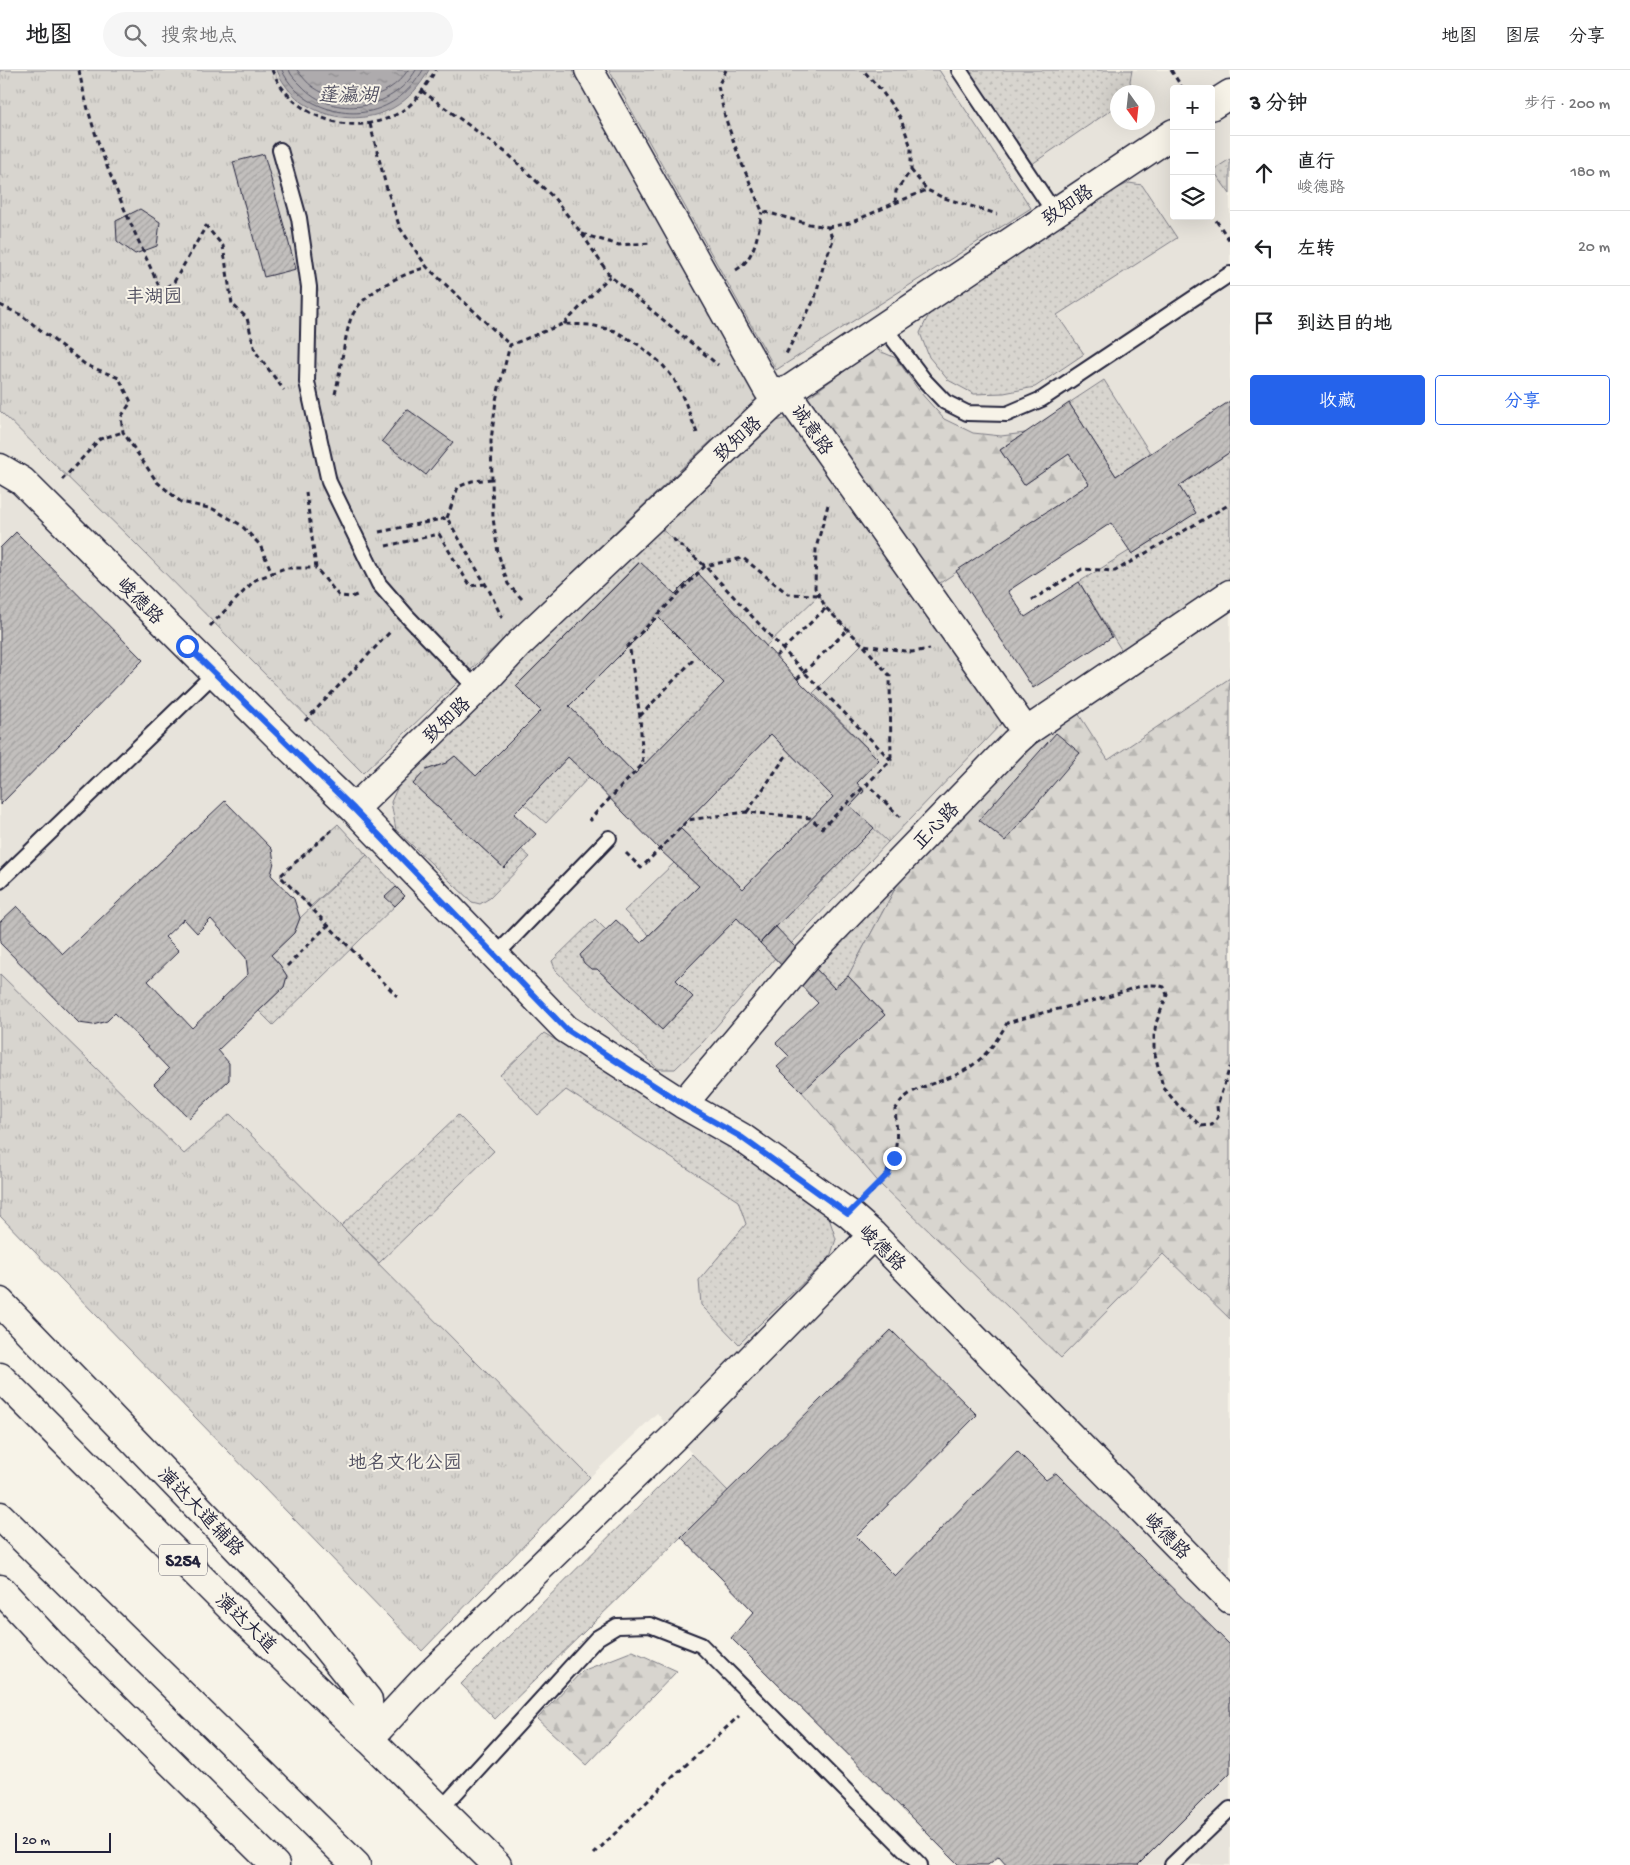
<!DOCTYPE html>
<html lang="zh">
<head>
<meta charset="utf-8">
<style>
	body { margin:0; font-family:"Gochi Hand","LXGW WenKai TC",sans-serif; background:#f6f6f6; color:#202124 }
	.controls { position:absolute; right:15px; top:15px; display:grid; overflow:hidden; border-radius:5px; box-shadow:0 5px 20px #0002 }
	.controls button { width:45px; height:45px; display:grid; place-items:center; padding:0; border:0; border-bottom:1px solid #e0e0e0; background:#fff; color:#202124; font:25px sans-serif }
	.compass { position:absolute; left:1110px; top:15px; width:45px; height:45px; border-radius:50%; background:#fff; box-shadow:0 5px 20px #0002; rotate:165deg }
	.scale { position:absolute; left:15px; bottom:12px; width:96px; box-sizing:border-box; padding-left:5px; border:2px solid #22223b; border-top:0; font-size:14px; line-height:18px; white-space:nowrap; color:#22223b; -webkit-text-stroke:4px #f7f3e8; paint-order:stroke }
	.stop { position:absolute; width:15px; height:15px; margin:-11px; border:4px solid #2563eb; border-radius:50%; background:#fff }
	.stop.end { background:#2563eb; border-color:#fff; box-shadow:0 1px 5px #0008 }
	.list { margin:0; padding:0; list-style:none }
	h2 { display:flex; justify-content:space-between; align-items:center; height:65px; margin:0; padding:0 20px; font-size:21px }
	h2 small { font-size:16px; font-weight:400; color:#757577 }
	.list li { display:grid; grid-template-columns:32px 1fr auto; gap:15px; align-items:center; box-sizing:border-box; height:75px; padding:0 20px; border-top:1px solid #e0e0e0 }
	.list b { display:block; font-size:19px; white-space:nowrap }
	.list p { margin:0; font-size:16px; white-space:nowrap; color:#757577 }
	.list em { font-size:16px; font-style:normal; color:#757577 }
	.actions { display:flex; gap:10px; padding:15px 20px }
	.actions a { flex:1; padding:11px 0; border:1px solid #2563eb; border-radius:5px; text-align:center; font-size:18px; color:#2563eb }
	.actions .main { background:#2563eb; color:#fff }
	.icon { flex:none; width:28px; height:28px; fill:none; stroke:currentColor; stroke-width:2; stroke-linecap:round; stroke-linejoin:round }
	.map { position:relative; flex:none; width:1230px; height:1795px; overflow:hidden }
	header { display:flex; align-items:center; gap:30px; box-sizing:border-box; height:70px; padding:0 25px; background:#fff; border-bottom:1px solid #e0e0e0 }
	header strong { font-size:24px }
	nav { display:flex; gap:28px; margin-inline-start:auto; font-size:18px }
	.search { width:350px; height:45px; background:#f6f6f6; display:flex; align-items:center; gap:12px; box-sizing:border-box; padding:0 18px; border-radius:28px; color:#757577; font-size:19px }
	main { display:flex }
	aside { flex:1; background:#fff }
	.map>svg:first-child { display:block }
	.built { fill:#e7e3db; fill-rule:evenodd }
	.grass { fill:url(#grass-dots); stroke:#7d7c85 }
	.forest { fill:url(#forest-firs); stroke:#7d7c85 }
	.park { fill:url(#park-tufts); stroke:#7d7c85 }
	.water { fill:url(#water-ripples); stroke:#76747f }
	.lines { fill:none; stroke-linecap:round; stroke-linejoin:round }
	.shore { stroke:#5a5969; stroke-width:1 }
	.building { fill:url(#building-hatch); stroke:#22223b; fill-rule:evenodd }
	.lane-casing { stroke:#22223b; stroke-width:18 }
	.street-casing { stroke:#22223b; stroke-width:31 }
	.secondary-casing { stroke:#22223b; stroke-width:31 }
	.primary-casing { stroke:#22223b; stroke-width:31 }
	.path { stroke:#22223b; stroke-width:3; stroke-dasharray:5 4; stroke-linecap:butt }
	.lane { stroke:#f7f3e8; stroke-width:14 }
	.street { stroke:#f7f3e8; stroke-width:28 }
	.secondary { stroke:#f7f3e8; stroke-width:28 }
	.primary { stroke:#f7f3e8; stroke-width:28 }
	.route { stroke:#2563eb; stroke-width:6 }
	.labels { text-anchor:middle; stroke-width:4; stroke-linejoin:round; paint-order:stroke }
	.shield { fill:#f7f3e8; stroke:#62616f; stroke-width:1 }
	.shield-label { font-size:18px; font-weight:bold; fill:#22223b }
	.street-label { font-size:19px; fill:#22223b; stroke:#f7f3e8 }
	.park-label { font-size:19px; fill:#504f60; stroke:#f7f3e8 }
	.water-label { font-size:20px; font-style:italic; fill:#535263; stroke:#f7f3e8 }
</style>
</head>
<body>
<header>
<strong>地图</strong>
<div class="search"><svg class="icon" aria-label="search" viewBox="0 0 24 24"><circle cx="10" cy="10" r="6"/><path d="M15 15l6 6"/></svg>搜索地点</div>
<nav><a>地图</a><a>图层</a><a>分享</a></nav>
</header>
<main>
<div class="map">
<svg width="1230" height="1795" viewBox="0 0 1230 1795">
	<defs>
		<pattern id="grass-dots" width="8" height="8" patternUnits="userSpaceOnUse" patternTransform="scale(1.25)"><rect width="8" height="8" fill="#d8d5cf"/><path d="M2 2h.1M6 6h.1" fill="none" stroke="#b9b7b3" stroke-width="1.8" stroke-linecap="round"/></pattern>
		<pattern id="forest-firs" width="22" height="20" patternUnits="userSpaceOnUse" patternTransform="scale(1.25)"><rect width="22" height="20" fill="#d8d5cf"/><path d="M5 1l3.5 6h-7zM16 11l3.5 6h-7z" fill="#b9b7b3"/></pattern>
		<pattern id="park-tufts" width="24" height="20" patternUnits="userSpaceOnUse" patternTransform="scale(1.25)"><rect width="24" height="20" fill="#d8d5cf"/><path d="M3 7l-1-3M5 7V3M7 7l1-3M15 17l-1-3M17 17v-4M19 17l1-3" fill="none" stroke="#b9b7b3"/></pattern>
		<pattern id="water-ripples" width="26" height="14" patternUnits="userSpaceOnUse" patternTransform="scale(1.25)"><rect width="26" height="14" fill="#aeabad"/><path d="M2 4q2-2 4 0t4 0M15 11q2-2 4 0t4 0" fill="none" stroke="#8d8b8e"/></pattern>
		<pattern id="building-hatch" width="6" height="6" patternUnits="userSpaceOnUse" patternTransform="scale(1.25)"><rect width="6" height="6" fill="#c2bfbd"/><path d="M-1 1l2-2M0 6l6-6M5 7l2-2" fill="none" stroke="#a6a4a3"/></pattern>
	</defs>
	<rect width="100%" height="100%" fill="#f7f3e8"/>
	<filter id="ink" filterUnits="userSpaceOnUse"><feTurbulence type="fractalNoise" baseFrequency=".02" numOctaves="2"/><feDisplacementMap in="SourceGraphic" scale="10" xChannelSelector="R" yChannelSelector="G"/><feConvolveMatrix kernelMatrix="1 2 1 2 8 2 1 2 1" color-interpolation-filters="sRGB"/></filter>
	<g filter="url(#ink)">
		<!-- built -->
		<path class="built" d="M0,0H1230V609L885,945L802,1022L881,1115L1061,1287L1163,1184L1230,1249V1795H1007L999,1786L988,1795H959L731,1568L753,1542L681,1467L728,1421L675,1366L657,1343L590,1407L422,1581L0,1146ZM1174,19H1211V146H1174ZM1118,22H1148V52H1118Z"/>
		<!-- grass -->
		<path class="grass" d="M968,0H1132L1130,11L1132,22H1118L1117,36L1032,94Z
			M1230,89V124L1213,100Z
			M1129,113L1142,115L1177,168L1057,245L1084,284L1035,317L1004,323L974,324L948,310L929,287L920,263L929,244L1108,123Z
			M1104,310L1150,383L1116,406L1069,333Z
			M1230,382V510L1122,581L1079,512L1129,481L1132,484L1195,443L1179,416Z
			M659,457L705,496L675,524L639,492L516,616L542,641L476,706L455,686L446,693L426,700L413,714L504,798L521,779L530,787L490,828L480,834L472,832L396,760L391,732L403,705Z
			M658,547L724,613L635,704L569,636Z
			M771,664L833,727L743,819L680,758Z
			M568,687L589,707L546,753L524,734Z
			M874,758L888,772L792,873L775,888L703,972L675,999H658L556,901L552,891L595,849L606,860L591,899H597L662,960L693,927L676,910L737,848L760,872Z
			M922,769L848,906L834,918L806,888Z
			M367,785L405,826L273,955L259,941L284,917L287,906L280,895L271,885L294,863L300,848Z
			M674,793L699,816L649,865L624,841Z
			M544,963L743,1083L828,1145L836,1169L830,1187L739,1274L701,1235L699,1210L746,1154L738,1131L566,1020L538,1045L500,1005Z
			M458,1045L494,1081L379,1193L341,1156Z
			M692,1384L728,1421L495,1649L461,1614Z"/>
		<!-- forest -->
		<path class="forest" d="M875,279L896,288L920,322L944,349L973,363L1001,366L1025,363L1000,380L1024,415L1069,384L1089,414L937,515L807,328Z
			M1230,608V1249L1163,1184L1061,1288L881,1115L802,1022L885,945L848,906L922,769L1071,632L1108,690Z
			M633,1581L677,1601L587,1695L537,1649L582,1601Z"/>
		<!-- park -->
		<path class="park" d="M0,0H589L768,320L700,381L363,703L134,472L0,341Z
			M609,0H939L1031,138L776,300Z
			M789,348L951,576L1002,653L888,772L850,736L864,722L857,713L879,690L813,623L862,574L826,538L819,525L766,576L697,502L705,496L659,457L764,354Z
			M338,754L367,785L310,837L280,806Z
			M0,904L184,1084L230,1044L590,1407L422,1581L0,1146Z"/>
		<!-- water -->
		<path class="water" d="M277,0H429C420,16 409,29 393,38C352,60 294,44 277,0Z"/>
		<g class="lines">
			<!-- shore -->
			<path class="shore" d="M282,0C287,13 301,27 314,33C356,54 399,41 423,0
				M289,0C291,6 296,10 301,15C333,51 393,40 416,0
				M297,0C302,6 307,13 313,17C343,38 388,31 408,0"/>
		</g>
		<!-- building -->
		<path class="building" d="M264,84L296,199L264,207L233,92Z
			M140,139L160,152L157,176L135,184L117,171L116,151Z
			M1230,331V382L1179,416L1196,443L1132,484L1111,453L1008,521L1025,547L1079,512L1112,567L1033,618L956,501L1089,414L1069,384L1024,415L1000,380L1069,333L1116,406Z
			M407,339L453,372L426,405L382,371Z
			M16,462L143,590L0,735V478Z
			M640,492L675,524L697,502L797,609L879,690L857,713L864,721L850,736L874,758L760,873L737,848L676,910L693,927L662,960L597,899H591L584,893L580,885L616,850L641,873L699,816L660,780L589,707L568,687L524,734L514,744L536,764L504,798L413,714L426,700L446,693L455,686L476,706L541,641L516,616ZM658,547L724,613L635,704L569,636ZM771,664L833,727L743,819L680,758Z
			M1056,663L1080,683L1005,771L979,750Z
			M225,731L272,779L274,792L271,805L294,829L300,848L294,863L271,885L280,895L287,906L284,917L218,980L229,993V1010L189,1048L154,1014L169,999L115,943L107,951L93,955L79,953L0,873V852L17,836L63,884ZM184,849L197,863L211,849L246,888L248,904L192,958L148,911L179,881L165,867Z
			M396,817L405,826L395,836L385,827Z
			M775,856L834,918L848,906L885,945L802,1022L777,997L789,986L776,973L818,933L760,873Z
			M891,1260L977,1345L856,1467L895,1506L1017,1381L1046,1410L1056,1403L1230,1575V1703L1138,1795H1007L999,1786L988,1795H959L731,1568L754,1542L681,1467Z"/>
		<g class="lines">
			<defs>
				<path id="lane" d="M959,0L1054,142
					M280,80L299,148L309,217L307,312L329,412L379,514L406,545L477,619
					M884,257L924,310L945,332L967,343L1007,344L1042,329L1230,204
					M0,811L215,603
					M495,886L609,768
					M441,1739L597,1568L617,1556L650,1555L701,1575L920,1795
					M1172,1795L1230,1739"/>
				<path id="street" d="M589,0L768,320L786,322L1026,662
					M1211,36L1230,24
					M0,398L22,411L284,672L354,739L566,959L683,1034L741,1067L848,1143L873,1165L1230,1529
					M354,739L477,619L519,574L786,322L1174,63
					M683,1034L806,888L1014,673L1026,662L1230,524
					M369,1669L422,1612L675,1366L873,1165"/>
				<path id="secondary" d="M0,1232L293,1536L368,1630L369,1669
					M0,1519L55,1578L275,1795"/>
				<path id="primary" d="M0,1307L232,1539L369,1669L497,1795
					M0,1446L356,1795"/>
			</defs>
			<!-- lane casing -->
			<use href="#lane" class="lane-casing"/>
			<!-- street casing -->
			<use href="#street" class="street-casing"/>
			<!-- secondary casing -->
			<use href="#secondary" class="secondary-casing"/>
			<!-- primary casing -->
			<use href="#primary" class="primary-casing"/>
			<!-- path -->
			<path class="path" d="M79,0C93,77 129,149 161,221L174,212L206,156L223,176L232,234L247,248L255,281L284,320
				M272,0C293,50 359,71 405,39C418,30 427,13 436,0
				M726,0L718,16L725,47L739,87L762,141L809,154L828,157L833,170L823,197L815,228L786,284
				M1171,0L1183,19
				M422,21L508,84L554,128L582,164L610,206L718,295
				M370,54L386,116L400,158L427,197L510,275
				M911,100L927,120L944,128L997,144
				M895,133L927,120
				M1211,143L1230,171
				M828,157L850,153L895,133L896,121L911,100V77L900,47L881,20L863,0
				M582,164L619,175L652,173
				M736,200C756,188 758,162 762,142
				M0,235L21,245L86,295L119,308L131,332L121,347L123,362L157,412L181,432L213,439L241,455L260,475L272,503
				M564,254L610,206
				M335,324C341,300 343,275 350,251C359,223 400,205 427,197
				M62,410L100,369L123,362
				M306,422L316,498L339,526L352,527L359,524
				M828,435L816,478L815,518L826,538L863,575L912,582L930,579
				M447,448L458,417L472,411L492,409
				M379,462L447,448L490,522L502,548
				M673,469L705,496L804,602L891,690L867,714L900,747
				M386,476L439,464L470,516L485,514
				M522,529L508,514L498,483L493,448L491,371L496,330L510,275L563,254L591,255L615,261L639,275L661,293L674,309L685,332L697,363
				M1032,530L1082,499L1115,501L1230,434
				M210,556L255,510L285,498H316
				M864,576L890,606L891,690
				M776,586L826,538
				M797,609L847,560
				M640,646L693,590
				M305,651L390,562
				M747,742L786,686
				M592,751L590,749L643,694L640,647L630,580L627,577L705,496L743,488L788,524L819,525
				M332,760L280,806L397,926
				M626,783L641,798L688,750L746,742L810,748L822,758L867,714
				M287,896L328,855
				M870,1123C897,1098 899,1076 895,1040C898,1036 900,1031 904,1028C919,1015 943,1012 960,1003C982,992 996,973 1007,953C1039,943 1072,936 1104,928C1123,923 1145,910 1164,917L1167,925L1156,953L1154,966V980L1163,1017L1177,1034L1201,1056L1212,1055L1218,1047L1217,1036L1230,997
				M594,1784L661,1718L739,1646"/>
			<!-- lane -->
			<use href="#lane" class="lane"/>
			<!-- street -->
			<use href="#street" class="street"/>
			<!-- secondary -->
			<use href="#secondary" class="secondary"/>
			<!-- primary -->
			<use href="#primary" class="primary"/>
		</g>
	</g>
	<g class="lines" filter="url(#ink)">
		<!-- route -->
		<path class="route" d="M187,576L354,739L566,959L683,1034L741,1067L848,1144L888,1104L894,1088"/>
	</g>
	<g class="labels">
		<!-- shield labels -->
		<rect class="shield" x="159" y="1474.5" width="48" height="31" rx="4"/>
		<g class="shield-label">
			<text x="183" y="1496">S254</text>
		</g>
		<!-- street labels -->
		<g class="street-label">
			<text transform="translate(1067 134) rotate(-34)" y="7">致知路</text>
			<text transform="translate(813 359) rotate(55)" y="7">诚意路</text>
			<text transform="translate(737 368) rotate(-43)" y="7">致知路</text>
			<text transform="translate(141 530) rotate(45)" y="7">峻德路</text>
			<text transform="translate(446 649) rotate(-44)" y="7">致知路</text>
			<text transform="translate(935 755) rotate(-46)" y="7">正心路</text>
			<text transform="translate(883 1177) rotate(44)" y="7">峻德路</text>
			<text transform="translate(202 1441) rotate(46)" y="7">演达大道辅路</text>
			<text transform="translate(1168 1465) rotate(45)" y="7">峻德路</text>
			<text transform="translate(247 1552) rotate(44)" y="7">演达大道</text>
		</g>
		<!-- park labels -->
		<g class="park-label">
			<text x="154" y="232">丰湖园</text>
			<text x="405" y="1398">地名文化公园</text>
		</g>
		<!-- water labels -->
		<g class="water-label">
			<text x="348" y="31">蓬瀛湖</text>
		</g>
	</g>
</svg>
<div class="controls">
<button>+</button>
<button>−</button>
<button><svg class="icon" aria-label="layers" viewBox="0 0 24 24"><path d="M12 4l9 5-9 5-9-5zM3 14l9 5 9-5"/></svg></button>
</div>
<svg class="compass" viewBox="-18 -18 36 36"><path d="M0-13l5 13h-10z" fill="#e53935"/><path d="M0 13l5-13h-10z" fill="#757577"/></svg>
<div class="scale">20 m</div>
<div class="stop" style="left:187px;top:576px"></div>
<div class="stop end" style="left:894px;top:1088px"></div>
</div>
<aside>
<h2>3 分钟<small>步行 · 200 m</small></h2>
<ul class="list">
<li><svg class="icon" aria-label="ahead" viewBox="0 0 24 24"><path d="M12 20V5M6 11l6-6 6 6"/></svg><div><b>直行</b><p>峻德路</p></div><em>180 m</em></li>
<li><svg class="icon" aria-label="left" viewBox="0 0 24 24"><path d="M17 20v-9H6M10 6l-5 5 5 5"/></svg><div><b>左转</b></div><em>20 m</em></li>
<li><svg class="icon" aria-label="arrive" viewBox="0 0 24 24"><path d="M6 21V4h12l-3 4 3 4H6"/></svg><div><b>到达目的地</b></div></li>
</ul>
<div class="actions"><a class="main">收藏</a><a>分享</a></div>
</aside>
</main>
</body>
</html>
